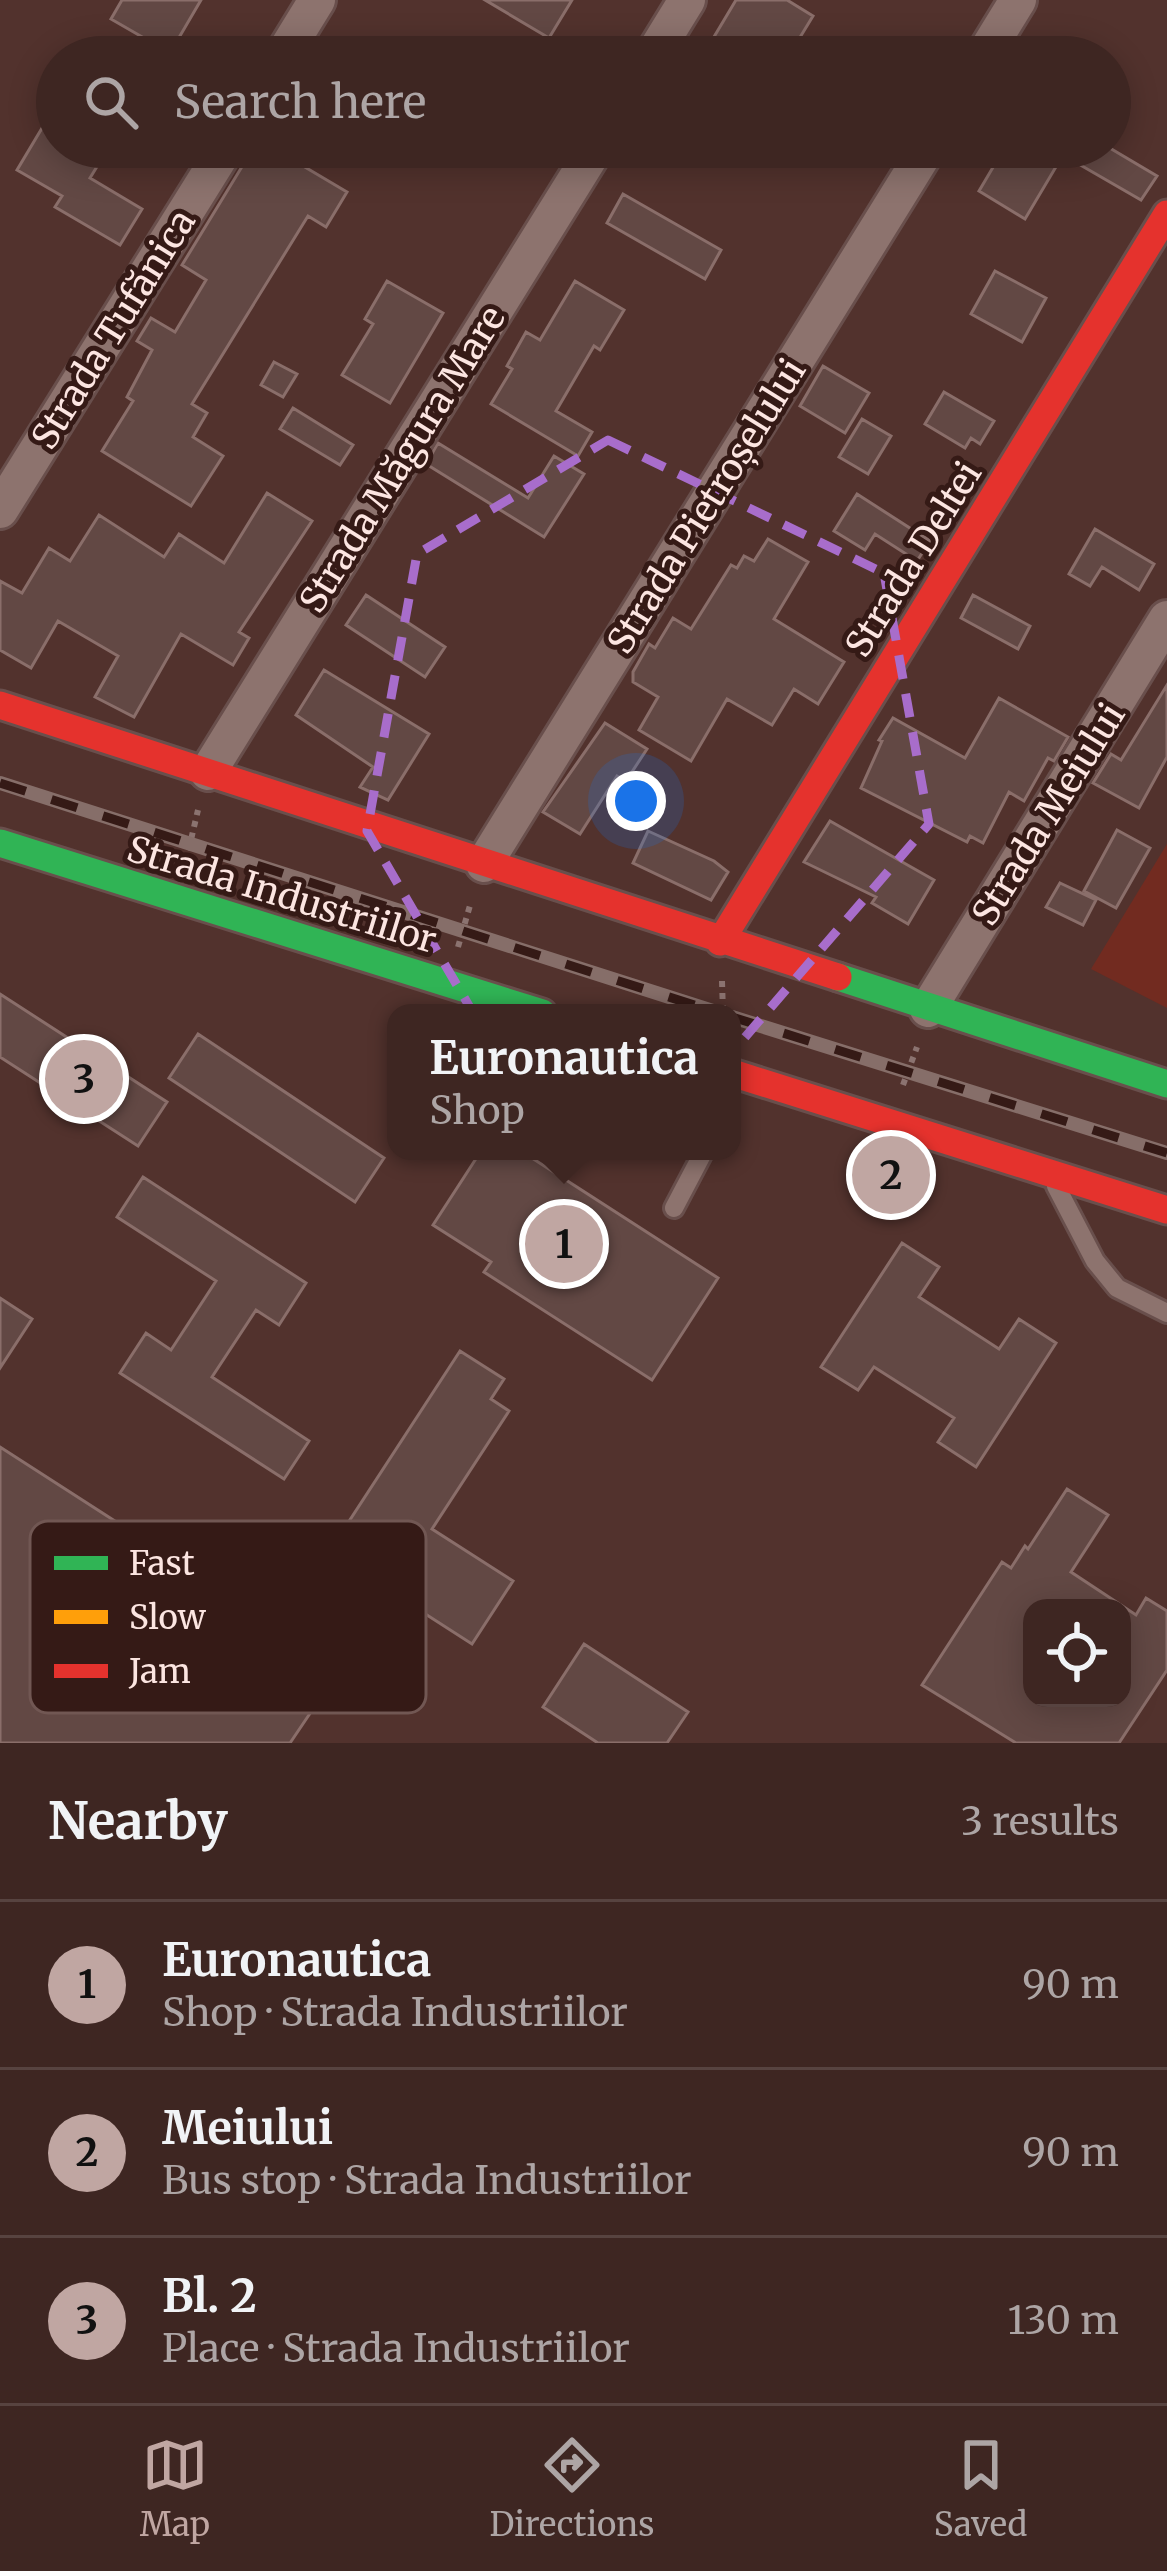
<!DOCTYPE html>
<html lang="en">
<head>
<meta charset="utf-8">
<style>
	body { margin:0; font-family:Merriweather,serif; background:#49322f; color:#f1f3f6 }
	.controls { position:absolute; right:36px; bottom:36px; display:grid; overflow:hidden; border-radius:24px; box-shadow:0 6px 30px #0003 }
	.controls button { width:108px; height:108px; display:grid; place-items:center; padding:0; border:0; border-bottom:3px solid #574340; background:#3e2622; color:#f1f3f6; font:60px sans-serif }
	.you { position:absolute; left:636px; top:801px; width:42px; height:42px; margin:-30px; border:9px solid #fff; border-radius:50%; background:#1a73e8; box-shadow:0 0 0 18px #1a73e833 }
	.badge { display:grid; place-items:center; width:78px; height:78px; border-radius:50%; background:#c0a6a2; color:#111; font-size:39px; font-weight:700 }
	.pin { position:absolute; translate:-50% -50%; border:6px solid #fff; box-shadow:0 3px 12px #0006 }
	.popup { position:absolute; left:387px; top:1004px; width:354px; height:156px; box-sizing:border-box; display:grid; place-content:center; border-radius:24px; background:#3e2622; filter:drop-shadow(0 3px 9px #0005); font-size:39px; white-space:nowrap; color:#ada5a5 }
	.popup b { font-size:45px; color:#f1f3f6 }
	.popup::after { content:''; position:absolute; left:50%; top:100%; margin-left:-24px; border:24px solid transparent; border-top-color:#3e2622 }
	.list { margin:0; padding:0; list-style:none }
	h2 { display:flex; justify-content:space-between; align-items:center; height:156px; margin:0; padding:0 48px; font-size:51px }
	h2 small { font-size:39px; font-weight:400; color:#ada5a5 }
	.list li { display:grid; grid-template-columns:78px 1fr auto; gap:36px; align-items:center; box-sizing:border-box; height:168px; padding:0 48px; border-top:3px solid #574340 }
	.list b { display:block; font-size:45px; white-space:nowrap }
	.list p { margin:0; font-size:39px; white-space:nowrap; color:#ada5a5 }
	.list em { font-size:39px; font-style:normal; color:#ada5a5 }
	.icon { flex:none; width:66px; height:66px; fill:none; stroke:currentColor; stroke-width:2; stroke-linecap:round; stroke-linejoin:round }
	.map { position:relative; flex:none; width:1167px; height:1743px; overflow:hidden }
	.search { position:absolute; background:#3e2622; box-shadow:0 6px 30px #0003; left:36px; right:36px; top:36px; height:132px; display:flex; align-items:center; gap:30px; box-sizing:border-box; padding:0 42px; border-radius:66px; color:#ada5a5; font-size:45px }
	.sheet { height:660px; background:#3e2622 }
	nav { display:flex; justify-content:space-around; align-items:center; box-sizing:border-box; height:168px; border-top:3px solid #574340; background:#3e2622; font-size:33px; color:#ada5a5 }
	nav a { display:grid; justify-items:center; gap:6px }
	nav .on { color:#c0a6a2 }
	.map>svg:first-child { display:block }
	.green { fill:#722b20 }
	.building { fill:#624844; stroke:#8a6e6a; stroke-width:3; fill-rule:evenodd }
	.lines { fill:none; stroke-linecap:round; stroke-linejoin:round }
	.lane-casing { stroke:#694f4c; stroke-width:24 }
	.street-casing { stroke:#694f4c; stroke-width:42 }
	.fast-casing { stroke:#694f4c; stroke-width:33 }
	.jam-casing { stroke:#694f4c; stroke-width:33 }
	.path { stroke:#8b7370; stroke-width:6; stroke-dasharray:6 6; stroke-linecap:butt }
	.lane { stroke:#8d736e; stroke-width:18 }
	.street { stroke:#8d736e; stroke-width:36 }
	.fast { stroke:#30b455; stroke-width:27 }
	.jam { stroke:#e5322d; stroke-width:27 }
	.rail-casing { stroke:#866e69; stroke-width:14 }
	.rail { stroke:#351a16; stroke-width:9; stroke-dasharray:27; stroke-linecap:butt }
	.marked { fill:none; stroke:#a86dcb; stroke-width:9; stroke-dasharray:24 15; stroke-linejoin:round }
	.labels { text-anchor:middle; stroke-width:10; stroke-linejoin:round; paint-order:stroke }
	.street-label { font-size:36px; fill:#fce5e1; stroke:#351a16 }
	.key { fill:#351a16; stroke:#715753; stroke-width:3 }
	.key-label { font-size:33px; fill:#fce5e1 }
</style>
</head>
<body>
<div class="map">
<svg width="1167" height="1743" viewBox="0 0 1167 1743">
	<rect width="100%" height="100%" fill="#52322d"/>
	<!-- green -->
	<path class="green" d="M1167,844V1008L1091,969Z"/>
	<!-- building -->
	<path class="building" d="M122,0H201L170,53L111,19Z
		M485,0H572L549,38Z
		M736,0H787L813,16L788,57H702Z
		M57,103V147H109L90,178L142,209L120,245L55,207L62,196L17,170Z
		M254,147H271L347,192L326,227L308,216L192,404L207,413L193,437L223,456L191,506L102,451L133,401L127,397L152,350L137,341L151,318L175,332L206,280L182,265Z
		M1005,147H1108L1157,176L1141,200L1063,155L1025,219L979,191Z
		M623,194L721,250L705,279L607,223Z
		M995,271L1046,298L1022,342L971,314Z
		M387,281L443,313L390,403L342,375L373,324L365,319Z
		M575,281L624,310L600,350L594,346L556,411L592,432L578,456L491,404L512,369L507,366L526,332L540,340Z
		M274,362L297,374L283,397L261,385Z
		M823,366L869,393L845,433L800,406Z
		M944,392L994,421L980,444L971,438L965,448L925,424Z
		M293,408L353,445L340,465L280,429Z
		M862,419L891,436L868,474L839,457Z
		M438,443L528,498L554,456L584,474L544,537L426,464Z
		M267,493L312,521L239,632L249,638L233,665L181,634L134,717L95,697L118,656L58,621L31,668L0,650V581L22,593L49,548L70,561L99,515L164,557L179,534L224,563Z
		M857,494L930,541L917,561L875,534L865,550L834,531Z
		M1095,529L1154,564L1139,590L1102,567L1090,586L1069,574Z
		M768,539L808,562L774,619L844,662L818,704L794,689L772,725L727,699L691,761L639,730L658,697L633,682V672L649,644L655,648L673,618L691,629L731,565L737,568L744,556L754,561Z
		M366,595L445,647L425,677L346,625Z
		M973,595L1030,626L1018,649L961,618Z
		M324,670L429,734L388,800L360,787L373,767L296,715Z
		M1167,685V757L1139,808L1093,783L1111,754L1121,760Z
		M999,698L1068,737L1054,761L1048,758L1024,801L1009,792L983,843L970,836L967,842L861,788L882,741L879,740L893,718L965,758Z
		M605,723L647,749L626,781L617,776L580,834L543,812Z
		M830,821L934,880L908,924L872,903L876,897L804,862Z
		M1117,830L1150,848L1116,908L1084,891Z
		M648,831L714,861L728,872L711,900L633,863Z
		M1060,883L1096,900L1083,925L1046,907Z
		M0,994L167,1102L138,1146L0,1057Z
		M198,1034L384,1158L355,1202L169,1078Z
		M481,1151H521L718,1278L652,1380L484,1272L491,1262L433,1225Z
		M143,1177L306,1283L279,1325L256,1310L212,1377L309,1441L284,1479L120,1373L146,1333L171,1350L216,1281L117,1217Z
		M902,1243L939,1267L919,1297L999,1349L1019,1319L1056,1343L976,1467L938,1442L954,1418L874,1367L858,1390L821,1367Z
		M0,1298L32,1319L0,1368Z
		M460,1351L504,1379L491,1399L509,1411L432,1529L513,1581L472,1644L329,1552Z
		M0,1447L177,1561L131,1633L231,1699L253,1666L315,1706L290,1743H0Z
		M1067,1489L1108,1515L1071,1572L1136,1615L1146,1598L1167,1611V1670L1119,1743H1016L922,1685L1002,1562L1011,1568L1025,1546L1028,1549ZM1032,1608H1122V1698H1032Z
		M584,1644L688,1712L667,1743H598L543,1707Z"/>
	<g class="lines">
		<defs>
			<path id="lane" d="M1056,1186L1095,1261L1117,1288L1167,1313
				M674,1208L704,1151"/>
			<path id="street" d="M282,57L317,0
				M652,57L687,0
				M983,57L1018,0
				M0,510L226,147
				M208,772L596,147
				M484,864L928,147
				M928,1009L1167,619"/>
			<path id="fast" d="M0,843L542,1013
				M838,977L1167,1084"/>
			<path id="jam" d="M0,705L838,977
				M720,942L1167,214
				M732,1073L1167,1210"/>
		</defs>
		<!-- lane casing -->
		<use href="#lane" class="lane-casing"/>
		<!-- street casing -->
		<use href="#street" class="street-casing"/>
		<!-- fast casing -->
		<use href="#fast" class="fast-casing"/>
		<!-- jam casing -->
		<use href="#jam" class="jam-casing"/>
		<!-- path -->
		<path class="path" d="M181,860L190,844L198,810
			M458,947L471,902
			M722,981L723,1013
			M903,1085L917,1047"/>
		<!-- lane -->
		<use href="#lane" class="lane"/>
		<!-- street -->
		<use href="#street" class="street"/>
		<!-- fast -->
		<use href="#fast" class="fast"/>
		<!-- jam -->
		<use href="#jam" class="jam"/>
		<defs>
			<path id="rail" d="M0,783L719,1013
				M732,1017L1167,1153"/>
		</defs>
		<!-- rail casing -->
		<use href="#rail" class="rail-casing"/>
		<!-- rail -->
		<use href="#rail" class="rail"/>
	</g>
	<!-- marked area -->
	<path class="marked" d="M608,440L884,573L929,824L715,1072L472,1011L367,831L417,554Z"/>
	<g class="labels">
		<!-- street labels -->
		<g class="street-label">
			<text transform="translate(113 329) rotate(-58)" y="13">Strada Tufănica</text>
			<text transform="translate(402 459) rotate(-58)" y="13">Strada Măgura Mare</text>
			<text transform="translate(706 506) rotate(-58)" y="13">Strada Pietroșelului</text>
			<text transform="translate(913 559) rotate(-58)" y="13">Strada Deltei</text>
			<text transform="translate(1048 814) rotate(-58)" y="13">Strada Meiului</text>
			<text transform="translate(282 894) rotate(17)" y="13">Strada Industriilor</text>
		</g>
	</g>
	<!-- legend -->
	<rect x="30" y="1521" width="396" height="192" rx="18" class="key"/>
	<rect x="54" y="1556" width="54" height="14" fill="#30b455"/>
	<rect x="54" y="1610" width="54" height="14" fill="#ff9f0a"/>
	<rect x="54" y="1664" width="54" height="14" fill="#e5322d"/>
	<g class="key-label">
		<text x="129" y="1575">Fast</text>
		<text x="129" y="1629">Slow</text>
		<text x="129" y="1683">Jam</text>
	</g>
</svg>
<div class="controls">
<button><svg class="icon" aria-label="locate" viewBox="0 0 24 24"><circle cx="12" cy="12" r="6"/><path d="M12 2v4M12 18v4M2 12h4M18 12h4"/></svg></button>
</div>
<div class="you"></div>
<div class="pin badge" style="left:564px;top:1244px">1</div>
<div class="popup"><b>Euronautica</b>Shop</div>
<div class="pin badge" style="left:891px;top:1175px">2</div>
<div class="pin badge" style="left:84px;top:1079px">3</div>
<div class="search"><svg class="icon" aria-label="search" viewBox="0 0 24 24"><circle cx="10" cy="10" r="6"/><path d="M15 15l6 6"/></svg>Search here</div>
</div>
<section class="sheet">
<h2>Nearby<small>3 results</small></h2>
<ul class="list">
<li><span class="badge">1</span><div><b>Euronautica</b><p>Shop · Strada Industriilor</p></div><em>90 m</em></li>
<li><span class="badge">2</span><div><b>Meiului</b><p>Bus stop · Strada Industriilor</p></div><em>90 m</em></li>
<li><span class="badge">3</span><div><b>Bl. 2</b><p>Place · Strada Industriilor</p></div><em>130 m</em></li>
</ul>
</section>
<nav>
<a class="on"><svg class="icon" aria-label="map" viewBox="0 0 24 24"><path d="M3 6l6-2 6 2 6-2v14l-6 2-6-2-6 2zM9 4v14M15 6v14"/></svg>Map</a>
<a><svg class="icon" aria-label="directions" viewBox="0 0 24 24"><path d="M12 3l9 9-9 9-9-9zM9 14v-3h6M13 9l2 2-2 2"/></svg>Directions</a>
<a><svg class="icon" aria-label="saved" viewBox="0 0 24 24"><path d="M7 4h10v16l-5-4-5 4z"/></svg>Saved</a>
</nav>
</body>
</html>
